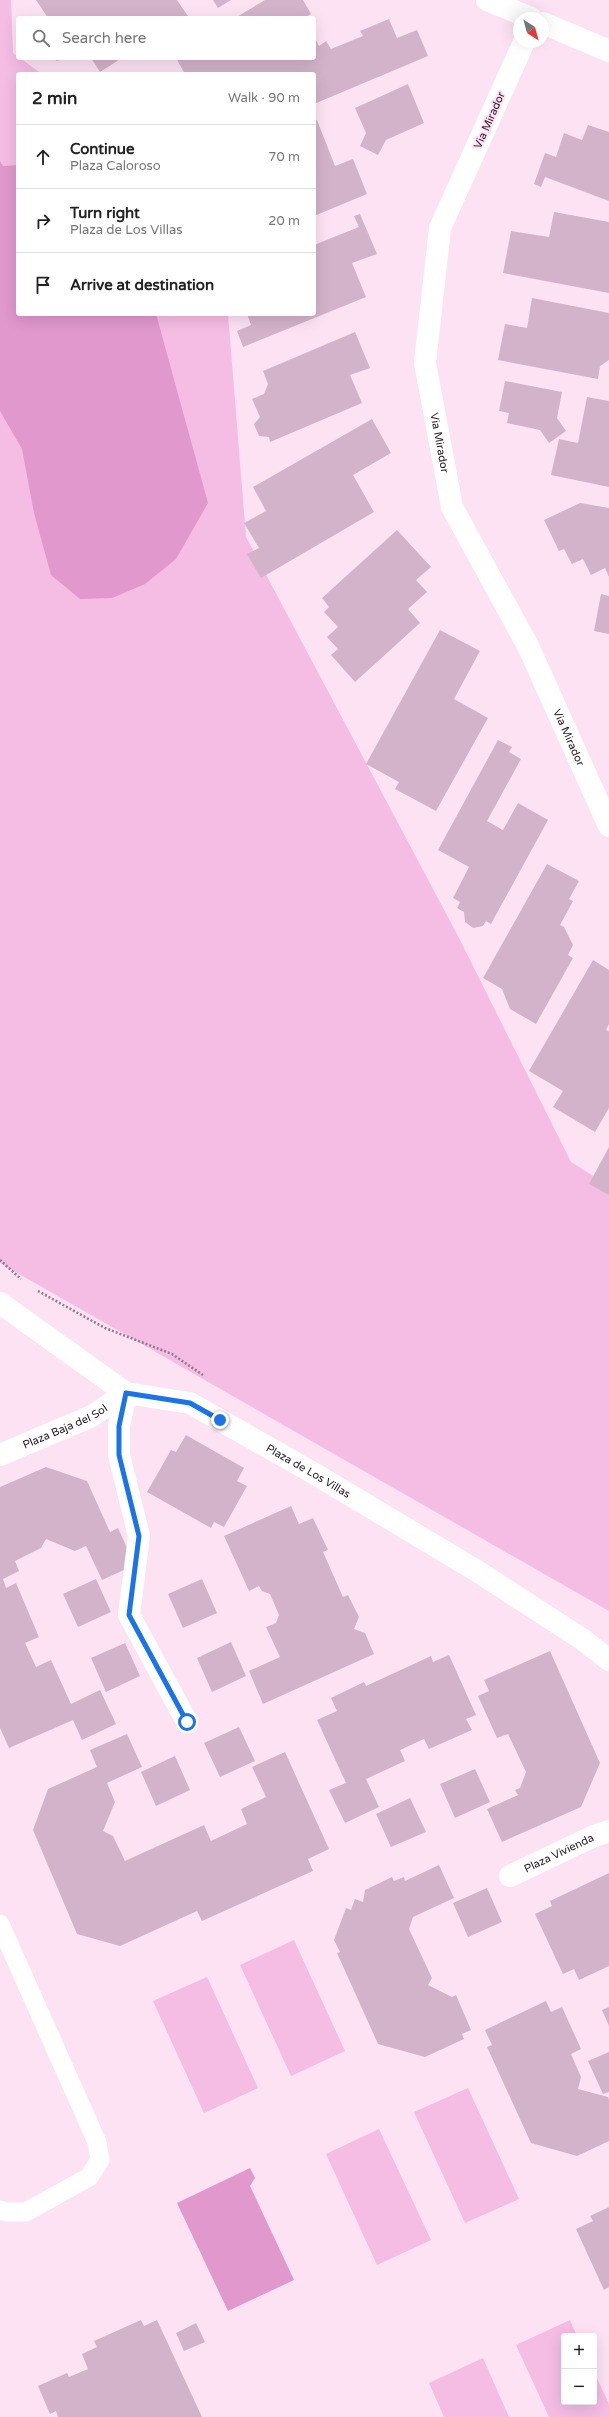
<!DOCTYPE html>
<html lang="en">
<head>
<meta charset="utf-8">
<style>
	body { margin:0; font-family:"Varela Round",sans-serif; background:#f6f6f6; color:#222 }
	.controls { position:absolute; right:12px; bottom:12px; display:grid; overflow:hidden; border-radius:4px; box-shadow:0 4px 16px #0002 }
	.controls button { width:36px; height:36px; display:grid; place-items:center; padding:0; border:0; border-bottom:1px solid #e0e0e0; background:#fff; color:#222; font:20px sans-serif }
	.compass { position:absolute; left:513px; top:12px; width:36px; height:36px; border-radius:50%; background:#fff; box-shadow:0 4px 16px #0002; rotate:144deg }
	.stop { position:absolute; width:12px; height:12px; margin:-9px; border:3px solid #1a73e8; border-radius:50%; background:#fff }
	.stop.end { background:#1a73e8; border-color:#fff; box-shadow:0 1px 4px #0008 }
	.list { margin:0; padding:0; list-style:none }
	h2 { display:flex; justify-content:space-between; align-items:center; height:52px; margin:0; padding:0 16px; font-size:17px }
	h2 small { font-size:13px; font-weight:400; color:#767676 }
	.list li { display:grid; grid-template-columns:26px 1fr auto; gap:12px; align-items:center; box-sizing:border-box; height:64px; padding:0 16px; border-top:1px solid #e0e0e0 }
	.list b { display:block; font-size:15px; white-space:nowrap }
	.list p { margin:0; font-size:13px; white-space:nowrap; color:#767676 }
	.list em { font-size:13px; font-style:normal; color:#767676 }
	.icon { flex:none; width:22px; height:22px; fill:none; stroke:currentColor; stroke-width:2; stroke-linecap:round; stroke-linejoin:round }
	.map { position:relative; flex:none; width:609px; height:2417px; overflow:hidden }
	.search { position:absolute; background:#fff; box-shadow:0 4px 16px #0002; left:16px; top:16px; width:300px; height:44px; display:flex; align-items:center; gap:10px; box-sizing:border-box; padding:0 14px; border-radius:4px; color:#767676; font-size:15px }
	.panel { position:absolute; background:#fff; box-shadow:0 4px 16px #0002; left:16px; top:72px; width:300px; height:244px; border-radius:4px }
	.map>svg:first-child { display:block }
	.green { fill:#f5bce4 }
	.water { fill:#e098cd }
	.building { fill:#d3b3ca }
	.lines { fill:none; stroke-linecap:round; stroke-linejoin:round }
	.path { stroke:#8f7c89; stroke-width:2.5; stroke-dasharray:2 2; stroke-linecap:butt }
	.service { stroke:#fff; stroke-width:19 }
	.minor { stroke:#fff; stroke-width:22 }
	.tertiary { stroke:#fff; stroke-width:22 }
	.route { stroke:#1a73e8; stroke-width:5 }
	.labels { text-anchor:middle; stroke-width:4; stroke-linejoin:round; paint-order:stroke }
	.street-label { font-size:11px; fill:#231820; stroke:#fde2f4 }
</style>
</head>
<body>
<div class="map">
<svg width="609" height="2417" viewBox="0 0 609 2417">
	<rect width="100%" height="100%" fill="#fde2f4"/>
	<!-- green -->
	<path class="green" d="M0,0H11L13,53L42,74H18V314H228L246,537L458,936L571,1162L609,1186V1611L0,1263Z
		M294,1940L345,2051L291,2076L240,1965Z
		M207,1977L258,2088L204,2113L153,2001Z
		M468,2088L519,2199L465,2223L414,2112Z
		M379,2129L431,2240L377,2265L326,2154Z
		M570,2320L577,2336H564V2402H594V2372L609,2404V2417H549L516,2345Z
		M483,2358L509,2417H444L429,2383Z"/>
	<!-- water -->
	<path class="water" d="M0,161L3,166L18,165V314H156L208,503L176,559L145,584L112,598L80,599L51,575L34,513L22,449L0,411Z
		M250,2168L255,2178L250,2186L294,2280L228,2311L177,2203Z"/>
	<!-- building -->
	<path class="building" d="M36,0H177L188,16L185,18H48Z
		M213,0H231L218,8Z
		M265,0H303L311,14L304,18H235Z
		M389,19L397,38L417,30L428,56L314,104V74H185L176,58H314V36L319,46L326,41L331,49L363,36L360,31Z
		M51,58H67L57,61Z
		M91,58H122L100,72Z
		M408,84L424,123L386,140L378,155L360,146L366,133L355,108Z
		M317,120L335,166L353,159L367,194L314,216V121Z
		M588,125L609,132V201L545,177L541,187L534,184L545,153L556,157L564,133L582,140Z
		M554,212L609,222V293L503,273L511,231L549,237Z
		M360,214L377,254L352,263L366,297L243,347L237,331L251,325L247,314H314V245L359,227L354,216Z
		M532,298L609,313V360L600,366L598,379L498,360L505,324L527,328Z
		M355,332L370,368L350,375L362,403L270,442L269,437L259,436L254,424L260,417L252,399L264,394L268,384L263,371Z
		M505,381L562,392L557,418L566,431L549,443L540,430L507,423L509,413L499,411Z
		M587,397L609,401V487L551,475L559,439L578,443Z
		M372,419L391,453L353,475L374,512L261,578L247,554L259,548L244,523L266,511L253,487Z
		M580,503L609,508V577L605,568L591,575L583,559L572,564L564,549L559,551L544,520Z
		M397,530L431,567L416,580L427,592L408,609L420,623L355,682L331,655L338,649L327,637L338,627L324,612L329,607L322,598Z
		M601,594L609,596V634L594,631Z
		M440,630L480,651L454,699L488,718L436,811L395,789L399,782L366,764Z
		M498,740L512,747L509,752L521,759L487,821L503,830L518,803L548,820L491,924L486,921L483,926L473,928L465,922L464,912L457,908L460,902L453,898L469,867L438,850Z
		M547,864L579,881L569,899L573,901L560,925L564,927L573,945L568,955L573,958L536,1024L510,1009L502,989L483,978Z
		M593,960L609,970V1024L606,1030L609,1031V1108L595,1132L553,1107L563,1091L529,1071Z
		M609,1147V1195L589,1184Z
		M186,1435L244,1468L237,1481L247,1486L224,1527L214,1522L211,1528L147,1492L171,1450L176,1452Z
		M46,1467L87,1481L110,1532L118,1528L135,1565L102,1580L86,1546L75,1551L46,1539L41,1548L15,1561L19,1571L3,1579L6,1588L16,1583L39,1637L25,1643L36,1667L51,1660L71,1704L100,1690L116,1724L82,1740L73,1720L9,1748L0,1728V1487Z
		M291,1506L299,1524L313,1518L328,1550L323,1552L343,1597L348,1595L359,1617L354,1629L365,1633L374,1654L263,1704L249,1671L280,1657L266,1627L276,1623L279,1615L270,1594L262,1591L259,1586L249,1591L224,1536Z
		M96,1579L111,1612L78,1627L63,1594Z
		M202,1579L217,1613L183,1628L168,1594Z
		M231,1642L246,1676L212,1692L197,1658Z
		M125,1643L140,1676L106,1692L91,1658Z
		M550,1651L600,1763L581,1807L502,1842L487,1809L518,1795L515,1790L520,1788L526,1772L508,1734L497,1738L478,1696L489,1691L484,1680Z
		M449,1655L476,1715L466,1719L472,1730L429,1749L424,1739L400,1750L405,1761L366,1779L379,1807L345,1823L329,1790L346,1783L317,1720L337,1711L331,1698L364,1682L366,1686L431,1656L433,1662Z
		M239,1727L255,1761L220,1777L204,1743Z
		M127,1734L142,1767L107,1783L115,1802L103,1831L113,1836L125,1861L204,1825L211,1841L247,1824L241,1809L266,1797L252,1767L285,1752L329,1849L308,1859L313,1871L202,1921L197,1911L120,1946L77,1934L33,1830L48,1789L97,1767L90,1750Z
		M175,1756L190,1790L156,1806L141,1772Z
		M475,1769L490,1802L455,1818L440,1784Z
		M410,1798L426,1832L391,1847L376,1814Z
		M439,1865L454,1898L413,1917L409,1929L432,1978L428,1985L452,1997L456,1995L471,2030L462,2034L464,2039L425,2057L378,2044L337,1953L340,1952L334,1940L346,1908L351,1910L355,1899L363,1902L365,1890L392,1877L394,1881L404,1877L405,1881Z
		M609,1873V1966L579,1980L574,1969L563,1974L535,1914L552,1906L550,1901Z
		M487,1888L502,1922L468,1937L453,1903Z
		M546,2001L551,2012L562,2007L581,2049L571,2054L581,2077L578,2089L608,2097L609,2100V2141L577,2156L531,2143L487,2047L492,2045L485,2030Z
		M609,2007V2026L602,2010Z
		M609,2052V2092L603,2094L588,2061Z
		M609,2207V2287L604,2290L576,2229L593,2221L590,2216Z
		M141,2320L144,2326L157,2320L202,2417H58L56,2411L50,2414L38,2386L67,2373L69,2377L88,2369L82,2354L97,2347L94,2341Z
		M196,2323L205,2342L184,2351L176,2333Z"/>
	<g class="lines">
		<!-- path -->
		<path class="path" d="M0,1260L21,1279
			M38,1291L105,1328L172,1354L203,1375"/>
		<!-- service -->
		<path class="service" d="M0,1924L97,2142L100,2160L89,2177L26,2212H6L0,2210"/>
		<!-- minor -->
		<g class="minor">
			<path id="s1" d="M524,42L440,228L425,363L452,507L528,646L609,826"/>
			<path id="s2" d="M0,1303L126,1393L190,1403L315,1474L477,1571L582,1639L609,1660"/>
			<path d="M126,1393L119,1426V1455L139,1536L129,1615L187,1722"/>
			<path id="s3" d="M0,1455L92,1416L126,1393"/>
			<path id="s4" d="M510,1876L594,1836L609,1831"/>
		</g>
		<!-- tertiary -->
		<path class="tertiary" d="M487,0L531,18
			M543,23L609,51"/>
	</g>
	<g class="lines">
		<!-- route -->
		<path class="route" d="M187,1722L129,1615L139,1536L119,1455V1426L126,1393L190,1403L220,1420"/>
	</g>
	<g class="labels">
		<!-- street labels -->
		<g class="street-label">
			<text transform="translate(489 120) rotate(-66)" y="4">Via Mirador</text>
			<text dy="4" stroke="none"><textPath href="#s1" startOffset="421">Via Mirador</textPath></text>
			<text dy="4" stroke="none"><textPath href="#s1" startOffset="745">Via Mirador</textPath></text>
			<text dy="4" stroke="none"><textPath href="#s3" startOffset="71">Plaza Baja del Sol</textPath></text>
			<text dy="4" stroke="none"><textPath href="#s2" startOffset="356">Plaza de Los Villas</textPath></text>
			<text dy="4" stroke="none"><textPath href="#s4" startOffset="54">Plaza Vivienda</textPath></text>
		</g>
	</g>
</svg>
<div class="controls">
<button>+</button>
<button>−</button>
</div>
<svg class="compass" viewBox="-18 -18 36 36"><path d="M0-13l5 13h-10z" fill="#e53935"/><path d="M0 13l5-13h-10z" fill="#767676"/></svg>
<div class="stop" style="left:187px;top:1722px"></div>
<div class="stop end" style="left:220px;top:1420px"></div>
<div class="search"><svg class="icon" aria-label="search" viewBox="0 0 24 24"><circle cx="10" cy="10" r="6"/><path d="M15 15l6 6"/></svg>Search here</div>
<section class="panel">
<h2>2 min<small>Walk · 90 m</small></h2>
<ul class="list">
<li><svg class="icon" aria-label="ahead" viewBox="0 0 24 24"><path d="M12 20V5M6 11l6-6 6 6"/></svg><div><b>Continue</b><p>Plaza Caloroso</p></div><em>70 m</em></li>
<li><svg class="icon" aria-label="right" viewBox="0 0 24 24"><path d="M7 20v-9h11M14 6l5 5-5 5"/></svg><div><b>Turn right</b><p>Plaza de Los Villas</p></div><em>20 m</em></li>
<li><svg class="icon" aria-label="arrive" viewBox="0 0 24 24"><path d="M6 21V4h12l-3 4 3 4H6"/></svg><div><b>Arrive at destination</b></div></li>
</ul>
</section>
</div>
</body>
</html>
